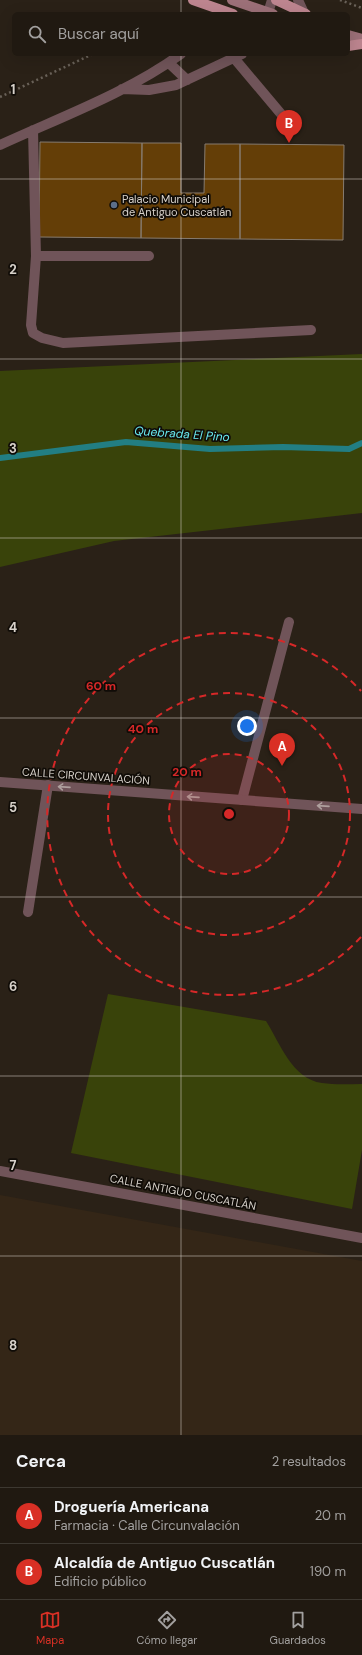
<!DOCTYPE html>
<html lang="es">
<head>
<meta charset="utf-8">
<style>
	body { margin:0; font-family:"DM Sans",sans-serif; background:#28221a; color:#f1f3f6 }
	.you { position:absolute; left:247px; top:726px; width:14px; height:14px; margin:-10px; border:3px solid #fff; border-radius:50%; background:#1a73e8; box-shadow:0 0 0 6px #1a73e833 }
	.badge { display:grid; place-items:center; width:26px; height:26px; border-radius:50%; background:#d93025; color:#fff; font-size:13px; font-weight:700 }
	.pin { position:absolute; translate:-50% -33px; filter:drop-shadow(0 1px 2px #0008) }
	.pin::after { content:''; position:absolute; top:21px; width:14px; height:12px; background:inherit; clip-path:polygon(0 0,100% 0,50% 100%) }
	.list { margin:0; padding:0; list-style:none }
	h2 { display:flex; justify-content:space-between; align-items:center; height:52px; margin:0; padding:0 16px; font-size:17px }
	h2 small { font-size:13px; font-weight:400; color:#a2a09f }
	.list li { display:grid; grid-template-columns:26px 1fr auto; gap:12px; align-items:center; box-sizing:border-box; height:56px; padding:0 16px; border-top:1px solid #3d3831 }
	.list b { display:block; font-size:15px; white-space:nowrap }
	.list p { margin:0; font-size:13px; white-space:nowrap; color:#a2a09f }
	.list em { font-size:13px; font-style:normal; color:#a2a09f }
	.icon { flex:none; width:22px; height:22px; fill:none; stroke:currentColor; stroke-width:2; stroke-linecap:round; stroke-linejoin:round }
	.map { position:relative; flex:none; width:362px; height:1435px; overflow:hidden }
	.search { position:absolute; background:#201911; box-shadow:0 4px 16px #0002; left:12px; right:12px; top:12px; height:44px; display:flex; align-items:center; gap:10px; box-sizing:border-box; padding:0 14px; border-radius:6px; color:#a2a09f; font-size:15px }
	.sheet { height:164px; background:#201911 }
	nav { display:flex; justify-content:space-around; align-items:center; box-sizing:border-box; height:56px; border-top:1px solid #3d3831; background:#201911; font-size:11px; color:#a2a09f }
	nav a { display:grid; justify-items:center; gap:2px }
	nav .on { color:#d93025 }
	.map>svg:first-child { display:block }
	.built { fill:#342617 }
	.green { fill:#39430a }
	.lines { fill:none; stroke-linecap:round; stroke-linejoin:round }
	.stream { stroke:#227e83; stroke-width:6 }
	.building { fill:#643e07; stroke:#867b6f }
	.path { stroke:#696158; stroke-width:2.5; stroke-dasharray:2 3; stroke-linecap:butt }
	.lane { stroke:#705459; stroke-width:10 }
	.street { stroke:#705459; stroke-width:10 }
	.secondary { stroke:#9c7078; stroke-width:10 }
	.primary { stroke:#bd858f; stroke-width:10 }
	.oneway { stroke:#ae9f9d }
	.grid { fill:none; stroke:#d7d1ca; stroke-width:1; stroke-opacity:0.55 }
	.ring { fill:none; stroke:#d62828; stroke-width:2; stroke-dasharray:7 5 }
	.service-dot { fill:#5c6f8a; stroke:#100c07; stroke-width:1.5 }
	.labels { text-anchor:middle; stroke-width:3.5; stroke-linejoin:round; paint-order:stroke }
	.poi-label { font-size:11px; fill:#d7d1ca; stroke:#100c07; text-anchor:start }
	.street-label { font-size:11px; fill:#d7d1ca; stroke:#100c07 }
	.water-label { font-size:12px; font-style:italic; fill:#68e7ee; stroke:#100c07 }
	.grid-label { font-size:13px; text-anchor:middle; font-weight:bold; fill:#d7d1ca; stroke:#100c07; stroke-width:3.5; stroke-linejoin:round; paint-order:stroke }
	.centre { fill:#d62828; stroke:#100c07; stroke-width:2 }
	.ring-label { font-size:12px; text-anchor:middle; font-weight:bold; fill:#d62828; stroke:#100c07; stroke-width:3.5; stroke-linejoin:round; paint-order:stroke }
</style>
</head>
<body>
<div class="map">
<svg width="362" height="1435" viewBox="0 0 362 1435">
	<rect width="100%" height="100%" fill="#2a2117"/>
	<!-- built -->
	<path class="built" d="M0,1195L362,1261V1435H0Z"/>
	<!-- green -->
	<path class="green" d="M362,354V513L114,541L0,567V371Z
		M108,994L266,1021C280,1043 292,1079 322,1083C335,1085 349,1084 362,1084V1150L352,1209L71,1153Z"/>
	<g class="lines">
		<!-- stream -->
		<path class="stream" d="M0,458L126,442L210,449L283,447L349,449L362,443"/>
	</g>
	<!-- building -->
	<path class="building" d="M40,142L142,143L141,238L39,237Z
		M142,143H181V193H204L205,144H240V239L141,238Z
		M240,144L344,145L343,240L240,239Z"/>
	<g class="lines">
		<!-- path -->
		<path class="path" d="M340,0L362,8
			M0,97L93,54"/>
		<!-- lane -->
		<path class="lane" d="M234,58L292,127
			M169,63L187,80
			M122,89L149,90L176,85L242,54
			M33,130L36,256L31,325L33,333L42,338L63,343L311,330
			M0,145C61,117 127,93 181,54
			M36,256H149
			M242,800L289,622
			M28,912L48,785"/>
		<!-- street -->
		<path class="street" d="M298,0L304,13
			M268,13L272,0
			M0,782L362,809
			M0,1171L362,1238"/>
		<!-- secondary -->
		<path class="secondary" d="M232,0L273,14
			M348,35L362,39"/>
		<!-- primary -->
		<path class="primary" d="M193,0L233,14
			M276,0L306,14
			M348,46L362,44"/>
	</g>
	<!-- one-way arrows -->
	<defs><path id="oneway-shaft" d="M-6 0H5M1.5-3L5.5 0L1.5 3" fill="none" stroke-width="1.6" stroke-linecap="round" stroke-linejoin="round"/></defs>
	<g class="oneway">
		<use href="#oneway-shaft" transform="translate(64 787) rotate(-176)"/>
		<use href="#oneway-shaft" transform="translate(193 797) rotate(-176)"/>
		<use href="#oneway-shaft" transform="translate(323 806) rotate(-176)"/>
	</g>
	<!-- grid -->
	<path class="grid" d="M181,0V14M181,54V1435M0,179H362M0,359H362M0,538H362M0,718H362M0,897H362M0,1076H362M0,1256H362"/>
	<!-- distance rings -->
	<circle cx="229" cy="814" r="60" fill="#d62828" fill-opacity=".12"/>
	<g class="ring">
		<circle cx="229" cy="814" r="60"/>
		<circle cx="229" cy="814" r="121"/>
		<path d="M361 937A181 181 0 1 1 361 691"/>
	</g>
	<!-- markers -->
	<circle class="service-dot" cx="114" cy="205" r="4"/>
	<g class="labels">
		<!-- poi labels -->
		<g class="poi-label">
			<text x="122" y="203">Palacio Municipal<tspan x="122" dy="13">de Antiguo Cuscatlán</tspan></text>
		</g>
		<!-- street labels -->
		<g class="street-label">
			<text transform="translate(86 776) rotate(4)" y="4">CALLE CIRCUNVALACIÓN</text>
			<text transform="translate(183 1192) rotate(11)" y="4">CALLE ANTIGUO CUSCATLÁN</text>
		</g>
		<!-- water labels -->
		<g class="water-label">
			<text transform="translate(182 434) rotate(4)" y="4">Quebrada El Pino</text>
		</g>
	</g>
	<g class="grid-label">
		<text x="13" y="94">1</text>
		<text x="13" y="274">2</text>
		<text x="13" y="453">3</text>
		<text x="13" y="632">4</text>
		<text x="13" y="812">5</text>
		<text x="13" y="991">6</text>
		<text x="13" y="1170">7</text>
		<text x="13" y="1350">8</text>
	</g>
	<circle cx="229" cy="814" r="6" class="centre"/>
	<g class="ring-label">
		<text x="101" y="690">60 m</text>
		<text x="143" y="733">40 m</text>
		<text x="187" y="776">20 m</text>
	</g>
</svg>
<div class="you"></div>
<div class="pin badge" style="left:282px;top:766px">A</div>
<div class="pin badge" style="left:289px;top:143px">B</div>
<div class="search"><svg class="icon" aria-label="search" viewBox="0 0 24 24"><circle cx="10" cy="10" r="6"/><path d="M15 15l6 6"/></svg>Buscar aquí</div>
</div>
<section class="sheet">
<h2>Cerca<small>2 resultados</small></h2>
<ul class="list">
<li><span class="badge">A</span><div><b>Droguería Americana</b><p>Farmacia · Calle Circunvalación</p></div><em>20 m</em></li>
<li><span class="badge">B</span><div><b>Alcaldía de Antiguo Cuscatlán</b><p>Edificio público</p></div><em>190 m</em></li>
</ul>
</section>
<nav>
<a class="on"><svg class="icon" aria-label="map" viewBox="0 0 24 24"><path d="M3 6l6-2 6 2 6-2v14l-6 2-6-2-6 2zM9 4v14M15 6v14"/></svg>Mapa</a>
<a><svg class="icon" aria-label="directions" viewBox="0 0 24 24"><path d="M12 3l9 9-9 9-9-9zM9 14v-3h6M13 9l2 2-2 2"/></svg>Cómo llegar</a>
<a><svg class="icon" aria-label="saved" viewBox="0 0 24 24"><path d="M7 4h10v16l-5-4-5 4z"/></svg>Guardados</a>
</nav>
</body>
</html>
